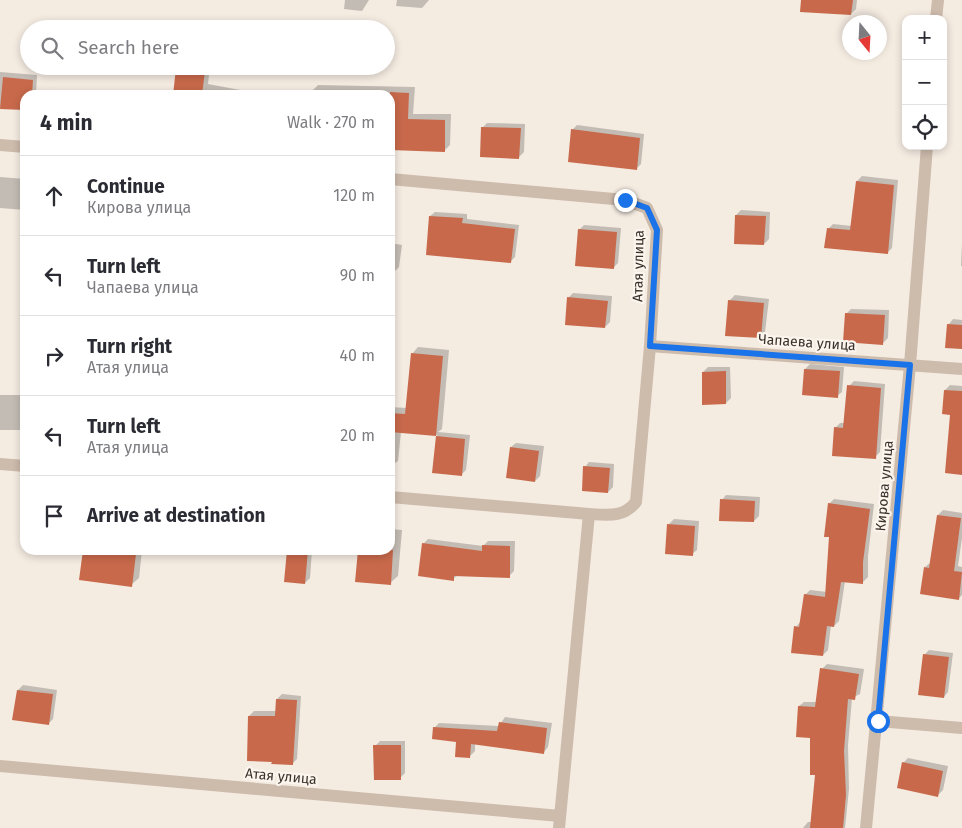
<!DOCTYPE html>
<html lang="en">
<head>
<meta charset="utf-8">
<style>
	body { margin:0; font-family:"Fira Sans",sans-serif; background:#f7f7f7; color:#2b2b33 }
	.controls { position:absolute; right:15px; top:15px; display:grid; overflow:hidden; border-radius:10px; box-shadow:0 2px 8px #0003 }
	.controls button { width:45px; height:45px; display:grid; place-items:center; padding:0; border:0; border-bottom:1px solid #e1e1e2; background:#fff; color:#2b2b33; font:25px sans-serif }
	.compass { position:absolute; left:842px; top:15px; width:45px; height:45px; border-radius:50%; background:#fff; box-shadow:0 2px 8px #0003; rotate:162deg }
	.stop { position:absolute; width:15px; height:15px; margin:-11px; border:4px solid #1a73e8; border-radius:50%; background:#fff }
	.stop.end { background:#1a73e8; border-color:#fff; box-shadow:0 1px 5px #0008 }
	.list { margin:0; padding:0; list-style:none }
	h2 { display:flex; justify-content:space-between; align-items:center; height:65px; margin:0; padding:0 20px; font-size:21px }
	h2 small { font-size:16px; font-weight:400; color:#7c7c81 }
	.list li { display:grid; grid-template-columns:32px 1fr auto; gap:15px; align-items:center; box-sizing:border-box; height:80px; padding:0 20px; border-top:1px solid #e1e1e2 }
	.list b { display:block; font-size:19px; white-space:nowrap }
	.list p { margin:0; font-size:16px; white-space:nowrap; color:#7c7c81 }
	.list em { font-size:16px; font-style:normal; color:#7c7c81 }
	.icon { flex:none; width:28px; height:28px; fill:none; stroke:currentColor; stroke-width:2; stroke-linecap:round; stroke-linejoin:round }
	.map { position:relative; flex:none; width:962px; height:828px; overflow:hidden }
	.search { position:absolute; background:#fff; box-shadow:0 2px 8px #0003; left:20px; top:20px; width:375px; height:55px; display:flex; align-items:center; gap:12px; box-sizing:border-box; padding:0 18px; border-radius:28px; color:#7c7c81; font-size:19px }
	.panel { position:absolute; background:#fff; box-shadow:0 2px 8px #0003; left:20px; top:90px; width:375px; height:465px; border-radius:15px }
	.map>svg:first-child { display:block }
	.shadow { fill:#0003 }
	.building { fill:#c8694b }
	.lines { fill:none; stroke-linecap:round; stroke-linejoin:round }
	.minor { stroke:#cdbbac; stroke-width:12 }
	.route { stroke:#1a73e8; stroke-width:6 }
	.labels { text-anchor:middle; stroke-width:4.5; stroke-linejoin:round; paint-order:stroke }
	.street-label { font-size:14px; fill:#3b302b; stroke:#fbf5ee }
</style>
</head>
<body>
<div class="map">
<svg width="962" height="828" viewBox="0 0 962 828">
	<rect width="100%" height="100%" fill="#f4ebe1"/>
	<!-- shadow -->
	<path class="shadow" d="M345,0H369L362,11L344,9Z
		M397,0H429L422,8L396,6Z
		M813,0H857L856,9L851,14Z
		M179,66H210L208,84L240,90L312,94V91L318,85L415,87L413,114H451L450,145L444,151L390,149V95H174Z
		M0,72L37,75L36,95H25V109L0,107Z
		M75,93L103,94V95H73Z
		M487,123L525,124L524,152L519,157L482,128Z
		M577,125L644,134L641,164L636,169L572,130Z
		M862,176L898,180L892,248L887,253L828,229L833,224L852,226L857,181Z
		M0,177L25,179V210L0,208Z
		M741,210L770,212L769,239L764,244L736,215Z
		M435,212L467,214V219L519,225L515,257L510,262L430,216Z
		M584,225L621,228L618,263L613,268L579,230Z
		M390,243L402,245L399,267L394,272L390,271Z
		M962,243V266H961Z
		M573,293L612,296L610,322L605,327L568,298Z
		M735,295L769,299L765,332L761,337L730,300Z
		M851,309L889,310L888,338L883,343L846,314Z
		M953,319L962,320V348L949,324Z
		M418,347L449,350L442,429L438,432L470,435L466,470L461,475L433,472L437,435L401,432L398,461L390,467V407L407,408L412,354Z
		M810,364L844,367L842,392L837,396L805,369Z
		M708,367H730L731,398L726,403L703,372Z
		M854,381L885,384L880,452L875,457L835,428L840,423H845L849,386Z
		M950,385L962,386V473L952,413L945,390Z
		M0,395H25V430H0Z
		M516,443L544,446L540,476L535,481L511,447Z
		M589,462L614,464L613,487L608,492L585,467Z
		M726,495L760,497L759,516L754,521L722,500Z
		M834,499L874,504L868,556V577L863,582L845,581L839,621L834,626L831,625L828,650L823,655L796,627L801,621L805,595L810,590L827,592L831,536L829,504Z
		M943,510L962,513V538L958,566L962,567V595L959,598L925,567L930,563L938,515Z
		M674,519L699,521L697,550L692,554L669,524Z
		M390,529L402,530L398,576L390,583L359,550H390Z
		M428,539L483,546L488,541H515L514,571L509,576L458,575L453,579L423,544Z
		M84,550H142L139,578L131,585L81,579Z
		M289,550H312L310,578L305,583Z
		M929,650L953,653L948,692L944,697L924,655Z
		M827,664L864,669L860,694L852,698L848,745L849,789L845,828H803L808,822H812L816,774L811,737L799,706L804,702H817L822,669Z
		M23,685L57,690L53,719L48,724L18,690Z
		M282,694L301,696L297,759L292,764L249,716L254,711H276L277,699Z
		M505,717L552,723L548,747L544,752L475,743V751L470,756L458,741L434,728L439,723L499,726Z
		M380,741H405V773L400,778L375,746Z
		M908,758L948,766L943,790L938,795L903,763Z"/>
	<!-- building -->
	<path class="building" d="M801,0H853L851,15L800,12Z
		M176,68L205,71L202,95H173Z
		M3,77L33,80L32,95H25V110L0,109Z
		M390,92L409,93L408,119L445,120V152L390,150Z
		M481,127L521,128L519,159L480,157Z
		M571,129L640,138L637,170L568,162Z
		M856,181L894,185L888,254L824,248L827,228L850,230Z
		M735,215L766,216L764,245L734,244Z
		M429,216L463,218L462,223L515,229L511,263L426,255Z
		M578,229L617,232L614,269L575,266Z
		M567,297L608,301L605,328L565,325Z
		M728,300L764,303L761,338L725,336Z
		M845,313L885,315L883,345L843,342Z
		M947,324L962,325V349L945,348Z
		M411,353L443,356L436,436L390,432V413L405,414Z
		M804,369L840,371L838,398L802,395Z
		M726,371V404L702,405V372Z
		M847,385L881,388L876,459L832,456L834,427L843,428Z
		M944,390L962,391V475L945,473L950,415L942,414Z
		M436,436L465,439L462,476L432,473Z
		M510,447L539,451L535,482L506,478Z
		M583,466L610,468L608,493L582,491Z
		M720,499L755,501L754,522L719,521Z
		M828,503L870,509L863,562V584L841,582L834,627L827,626L823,656L791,653L794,626L799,627L804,594L825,597L829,537H824Z
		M937,515L961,518L954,571L962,572L959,600L920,594L924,567L929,568Z
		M667,524L695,526L693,556L665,554Z
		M422,543L482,551V545L510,546V578L454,576V581L418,576Z
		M83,550L136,554L132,587L79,580Z
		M287,550H308L305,584L284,582Z
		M358,550H393L391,585L355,582Z
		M923,654L949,657L944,698L918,695Z
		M820,668L859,674L855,700L848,699L844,751L846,795L843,828H810L815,775H810V738L796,737L798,706L815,707Z
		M17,690L53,694L49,725L12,720Z
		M276,699L297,700L293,765L271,764L272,762L247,761L248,716H275Z
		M499,722L547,728L544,754L471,744L470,758L455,757L456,742L432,739L433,727L497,731Z
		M373,745H401V780H374Z
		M902,762L943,771L938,797L897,788Z"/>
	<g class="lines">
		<!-- minor -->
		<path class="minor" d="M936,19L938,0
			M0,145L25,147
			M390,179L625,200L647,208L657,230L650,346L636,502C623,518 608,515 589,514L559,828
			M650,346L962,369
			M0,464L25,466
			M390,497L589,514
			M878,721L962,728
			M0,766L560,816
			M866,828L910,365L927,146"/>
	</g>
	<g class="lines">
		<!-- route -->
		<path class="route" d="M625,200L647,208L657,230L650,346L910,365L878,721"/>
	</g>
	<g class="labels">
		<!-- street labels -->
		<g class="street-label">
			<text transform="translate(638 266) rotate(-89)" y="5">Атая улица</text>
			<text transform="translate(807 342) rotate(4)" y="5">Чапаева улица</text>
			<text transform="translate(884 486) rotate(-85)" y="5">Кирова улица</text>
			<text transform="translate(281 776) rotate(5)" y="5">Атая улица</text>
		</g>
	</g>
</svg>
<div class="controls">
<button>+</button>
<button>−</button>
<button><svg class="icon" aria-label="locate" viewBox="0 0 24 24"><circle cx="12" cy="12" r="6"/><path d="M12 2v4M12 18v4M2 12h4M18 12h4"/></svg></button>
</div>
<svg class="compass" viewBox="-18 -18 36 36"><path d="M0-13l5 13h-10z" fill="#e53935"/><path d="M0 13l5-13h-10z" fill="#7c7c81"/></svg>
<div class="stop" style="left:878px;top:721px"></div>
<div class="stop end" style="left:625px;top:200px"></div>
<div class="search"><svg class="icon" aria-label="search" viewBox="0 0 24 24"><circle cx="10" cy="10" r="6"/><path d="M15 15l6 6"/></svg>Search here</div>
<section class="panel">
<h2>4 min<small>Walk · 270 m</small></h2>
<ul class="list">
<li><svg class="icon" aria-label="ahead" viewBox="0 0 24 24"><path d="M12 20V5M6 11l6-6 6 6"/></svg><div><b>Continue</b><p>Кирова улица</p></div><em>120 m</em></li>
<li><svg class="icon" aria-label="left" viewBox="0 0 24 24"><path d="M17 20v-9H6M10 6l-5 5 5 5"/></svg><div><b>Turn left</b><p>Чапаева улица</p></div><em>90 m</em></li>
<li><svg class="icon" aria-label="right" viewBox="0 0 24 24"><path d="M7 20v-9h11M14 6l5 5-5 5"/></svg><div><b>Turn right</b><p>Атая улица</p></div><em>40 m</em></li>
<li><svg class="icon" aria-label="left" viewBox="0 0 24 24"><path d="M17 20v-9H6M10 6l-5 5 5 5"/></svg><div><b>Turn left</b><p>Атая улица</p></div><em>20 m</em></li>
<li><svg class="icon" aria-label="arrive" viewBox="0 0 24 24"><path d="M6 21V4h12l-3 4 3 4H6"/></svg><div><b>Arrive at destination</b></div></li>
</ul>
</section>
</div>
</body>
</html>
